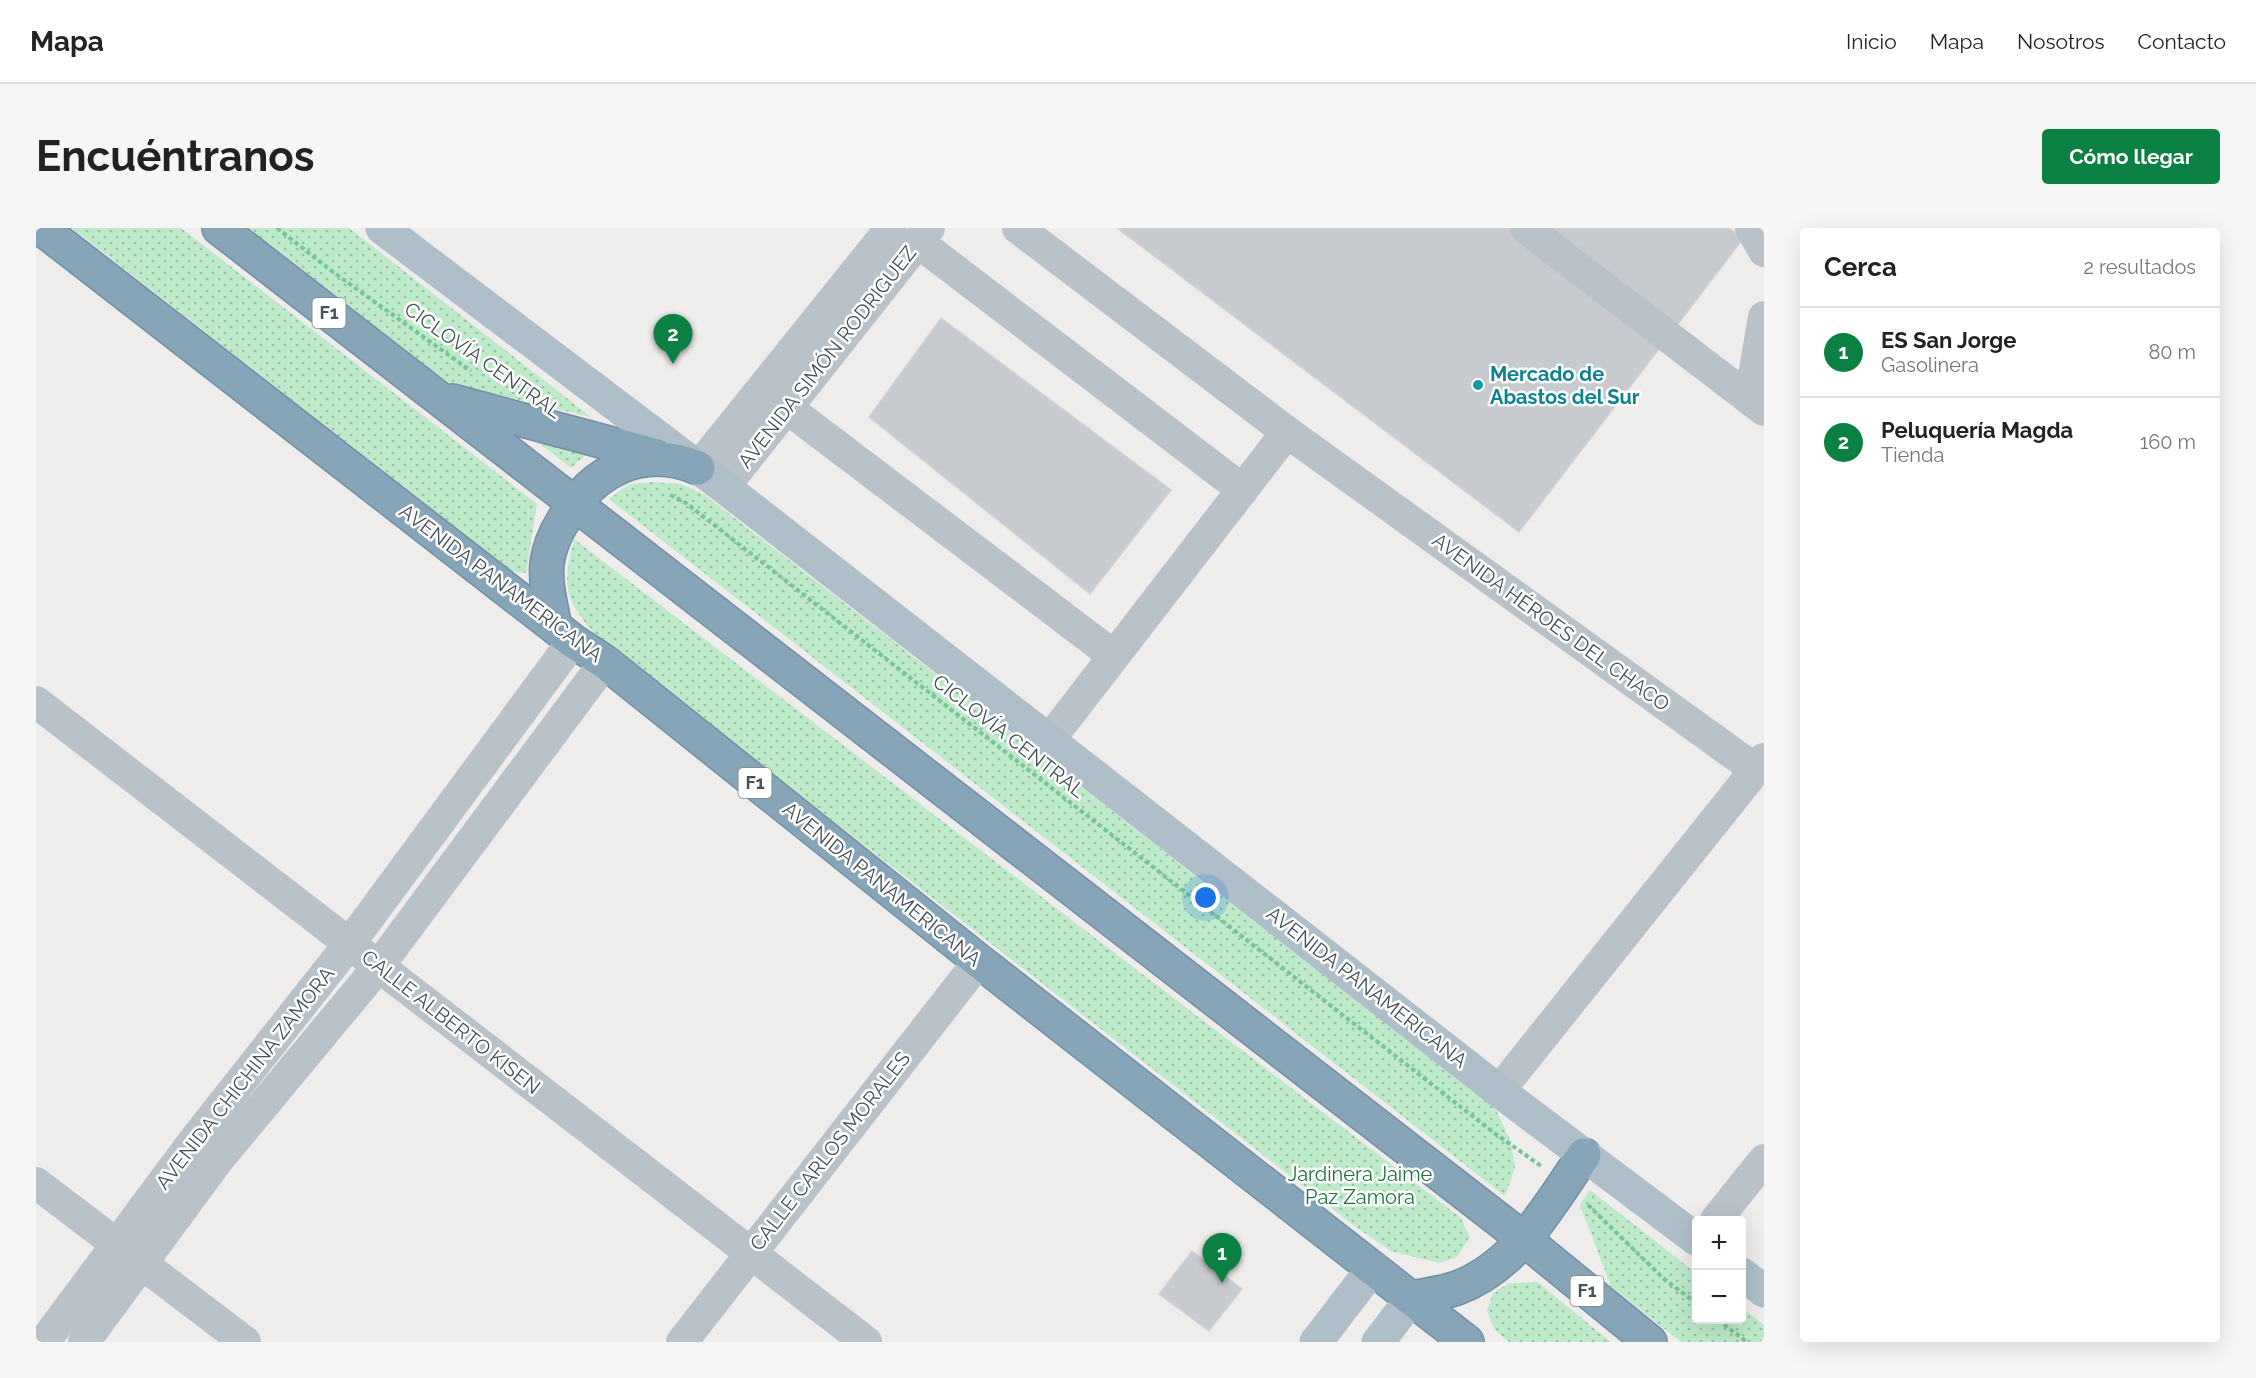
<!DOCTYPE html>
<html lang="es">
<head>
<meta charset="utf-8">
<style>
	body { margin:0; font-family:Raleway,sans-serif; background:#f6f6f6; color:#222 }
	.controls { position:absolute; right:18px; bottom:18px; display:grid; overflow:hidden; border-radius:6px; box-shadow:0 6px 24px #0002 }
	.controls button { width:54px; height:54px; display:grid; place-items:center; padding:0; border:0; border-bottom:2px solid #e0e0e0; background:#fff; color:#222; font:30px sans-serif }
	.you { position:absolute; left:1170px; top:670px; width:21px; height:21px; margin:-15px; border:4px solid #fff; border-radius:50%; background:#1a73e8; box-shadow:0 0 0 9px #1a73e833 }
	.badge { display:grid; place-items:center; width:39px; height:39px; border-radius:50%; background:#0b8043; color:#fff; font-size:20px; font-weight:700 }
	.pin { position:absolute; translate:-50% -50px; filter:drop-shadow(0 2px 3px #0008) }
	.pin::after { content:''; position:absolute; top:32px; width:21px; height:18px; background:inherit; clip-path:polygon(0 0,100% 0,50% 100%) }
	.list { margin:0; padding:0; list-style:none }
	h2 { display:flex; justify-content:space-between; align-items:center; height:78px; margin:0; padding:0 24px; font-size:26px }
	h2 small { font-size:20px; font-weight:400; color:#767676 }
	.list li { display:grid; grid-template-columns:39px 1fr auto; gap:18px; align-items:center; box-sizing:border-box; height:90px; padding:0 24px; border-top:2px solid #e0e0e0 }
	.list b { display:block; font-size:22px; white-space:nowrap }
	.list p { margin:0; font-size:20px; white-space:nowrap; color:#767676 }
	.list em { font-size:20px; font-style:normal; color:#767676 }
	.map { position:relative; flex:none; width:1728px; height:1114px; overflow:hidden; border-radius:6px }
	header { display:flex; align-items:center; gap:36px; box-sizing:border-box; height:84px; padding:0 30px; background:#fff; border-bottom:2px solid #e0e0e0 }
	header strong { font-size:28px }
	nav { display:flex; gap:33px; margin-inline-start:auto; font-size:21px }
	.intro { display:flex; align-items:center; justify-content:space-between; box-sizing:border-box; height:144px; padding:0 36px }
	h1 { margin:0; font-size:42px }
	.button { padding:15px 27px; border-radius:6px; background:#0b8043; color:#fff; font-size:21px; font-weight:700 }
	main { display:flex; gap:36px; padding:0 36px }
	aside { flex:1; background:#fff; border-radius:6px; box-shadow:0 6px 24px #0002 }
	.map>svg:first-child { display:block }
	.grass { fill:url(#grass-dots) }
	.building { fill:#c7cacf; stroke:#d1d3d7; stroke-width:1.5 }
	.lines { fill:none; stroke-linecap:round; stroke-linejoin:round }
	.highway-casing { stroke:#7290a4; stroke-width:36 }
	.path { stroke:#78c596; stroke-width:4; stroke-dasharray:4.5 3; stroke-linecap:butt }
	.minor { stroke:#b8c2c8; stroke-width:32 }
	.major { stroke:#aebfc9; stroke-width:33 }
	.highway { stroke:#87a5b8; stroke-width:33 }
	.culture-dot { fill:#0f9aa8; stroke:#fff; stroke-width:2 }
	.labels { text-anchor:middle; stroke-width:5; stroke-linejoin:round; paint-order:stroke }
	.shield { fill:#fff; stroke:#7e868a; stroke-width:1.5 }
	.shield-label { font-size:18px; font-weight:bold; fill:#465258 }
	.street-label { font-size:20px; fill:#465258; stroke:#fff }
	.culture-label { font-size:20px; font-weight:bold; fill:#0d838f; stroke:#fff; text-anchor:start }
	.park-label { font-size:20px; fill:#1d733e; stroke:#fff }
</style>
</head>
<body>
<header>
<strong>Mapa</strong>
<nav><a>Inicio</a><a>Mapa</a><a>Nosotros</a><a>Contacto</a></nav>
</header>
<div class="intro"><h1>Encuéntranos</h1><a class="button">Cómo llegar</a></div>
<main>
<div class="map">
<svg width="1728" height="1114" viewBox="0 0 1728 1114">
	<defs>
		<pattern id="grass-dots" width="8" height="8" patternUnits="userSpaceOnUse" patternTransform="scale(1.5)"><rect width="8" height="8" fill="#bdeac9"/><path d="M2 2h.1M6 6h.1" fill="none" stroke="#9bc0a6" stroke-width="1.8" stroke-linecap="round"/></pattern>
	</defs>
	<rect width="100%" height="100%" fill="#efecec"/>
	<!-- grass -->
	<path class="grass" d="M36,0H145L501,276L490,345L476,343Z
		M213,0H313L555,189L412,155Z
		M494,208L556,221L535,240Z
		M615,254L645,256L669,267L1459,880L1475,914L1479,940L1469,968L573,271L592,257Z
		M538,311L1425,990L1434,1009L1421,1029L1403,1035L1355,1023L1320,999L563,411C529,372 525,361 538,311Z
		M1554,962L1660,1045V1092H1706V1080L1728,1097V1114H1645L1575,1058L1544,977Z
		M1501,1054L1575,1114H1473L1459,1102L1451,1083L1457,1065L1474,1055Z"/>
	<!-- building -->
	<path class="building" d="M1081,0H1693L1707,11L1483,304Z
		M905,90L1135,262L1054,366L833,189Z
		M1156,1023L1206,1061L1173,1103L1123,1066Z"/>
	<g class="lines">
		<defs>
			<path id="highway" d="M5,0L537,413L569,434L943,733L1431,1114
				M183,0L1489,1012L1614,1114
				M416,173L621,228
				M519,399C515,378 509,357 511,335C513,320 519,306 527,293C556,243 606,216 662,240
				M1376,1070C1390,1067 1407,1065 1421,1060C1481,1038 1513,977 1548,927"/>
		</defs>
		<!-- highway casing -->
		<use href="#highway" class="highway-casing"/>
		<!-- path -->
		<path class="path" d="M241,0L297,44L435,143
			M634,267L650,275L1457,904L1505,938
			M1552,977L1627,1050L1660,1075
			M1682,1092L1711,1114"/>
		<!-- minor -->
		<path class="minor" d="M982,0L1251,204L1720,542
			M1490,0L1728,182
			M1715,0L1728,23
			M882,14L1207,262
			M1714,171L1728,89
			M751,180L1078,428
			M662,240L855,0
			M688,259L893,0
			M0,474L830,1114
			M1014,511L1251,204
			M1463,863L1728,531
			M0,955L209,1114
			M1680,992L1728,932
			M8,1114L157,914L314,715L537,413
			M48,1114L181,933L342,739L569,434
			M646,1114L943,733"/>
		<!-- major -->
		<path class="major" d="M346,0L688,259L1463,863L1660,1011
			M1706,1046L1728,1063
			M1280,1114L1337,1040
			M1342,1114L1376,1070"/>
		<!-- highway -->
		<use href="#highway" class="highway"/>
	</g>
	<!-- markers -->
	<circle class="culture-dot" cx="1442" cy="157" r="6"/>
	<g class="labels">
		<!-- shield labels -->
		<g class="shield">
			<rect x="276.5" y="70" width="33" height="30" rx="4.5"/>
			<rect x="702.5" y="540" width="33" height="30" rx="4.5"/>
			<rect x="1534.5" y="1048" width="33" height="30" rx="4.5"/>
		</g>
		<g class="shield-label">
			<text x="293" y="91">F1</text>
			<text x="719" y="561">F1</text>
			<text x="1551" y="1069">F1</text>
		</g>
		<!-- street labels -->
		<g class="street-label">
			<text transform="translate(791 129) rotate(-52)" y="7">AVENIDA SIMÓN RODRIGUEZ</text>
			<text transform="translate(447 132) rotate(35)" y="7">CICLOVÍA CENTRAL</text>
			<text transform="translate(465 355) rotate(37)" y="7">AVENIDA PANAMERICANA</text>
			<text transform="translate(1515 394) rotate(36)" y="7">AVENIDA HÉROES DEL CHACO</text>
			<text transform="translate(973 508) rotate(38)" y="7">CICLOVÍA CENTRAL</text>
			<text transform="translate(846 656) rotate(39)" y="7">AVENIDA PANAMERICANA</text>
			<text transform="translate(1331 759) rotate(38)" y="7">AVENIDA PANAMERICANA</text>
			<text transform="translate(415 794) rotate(38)" y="7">CALLE ALBERTO KISEN</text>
			<text transform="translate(209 850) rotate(-52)" y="7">AVENIDA CHICHINA ZAMORA</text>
			<text transform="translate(794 923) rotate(-52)" y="7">CALLE CARLOS MORALES</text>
		</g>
		<!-- culture labels -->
		<g class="culture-label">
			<text x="1454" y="153">Mercado de<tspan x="1454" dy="23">Abastos del Sur</tspan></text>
		</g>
		<!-- park labels -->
		<g class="park-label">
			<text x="1324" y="953">Jardinera Jaime<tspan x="1324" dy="23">Paz Zamora</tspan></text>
		</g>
	</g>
</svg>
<div class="controls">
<button>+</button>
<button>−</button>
</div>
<div class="you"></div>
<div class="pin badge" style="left:1186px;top:1055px">1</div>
<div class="pin badge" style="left:637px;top:136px">2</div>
</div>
<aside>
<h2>Cerca<small>2 resultados</small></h2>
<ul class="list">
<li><span class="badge">1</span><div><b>ES San Jorge</b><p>Gasolinera</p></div><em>80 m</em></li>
<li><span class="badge">2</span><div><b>Peluquería Magda</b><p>Tienda</p></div><em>160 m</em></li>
</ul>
</aside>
</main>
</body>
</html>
